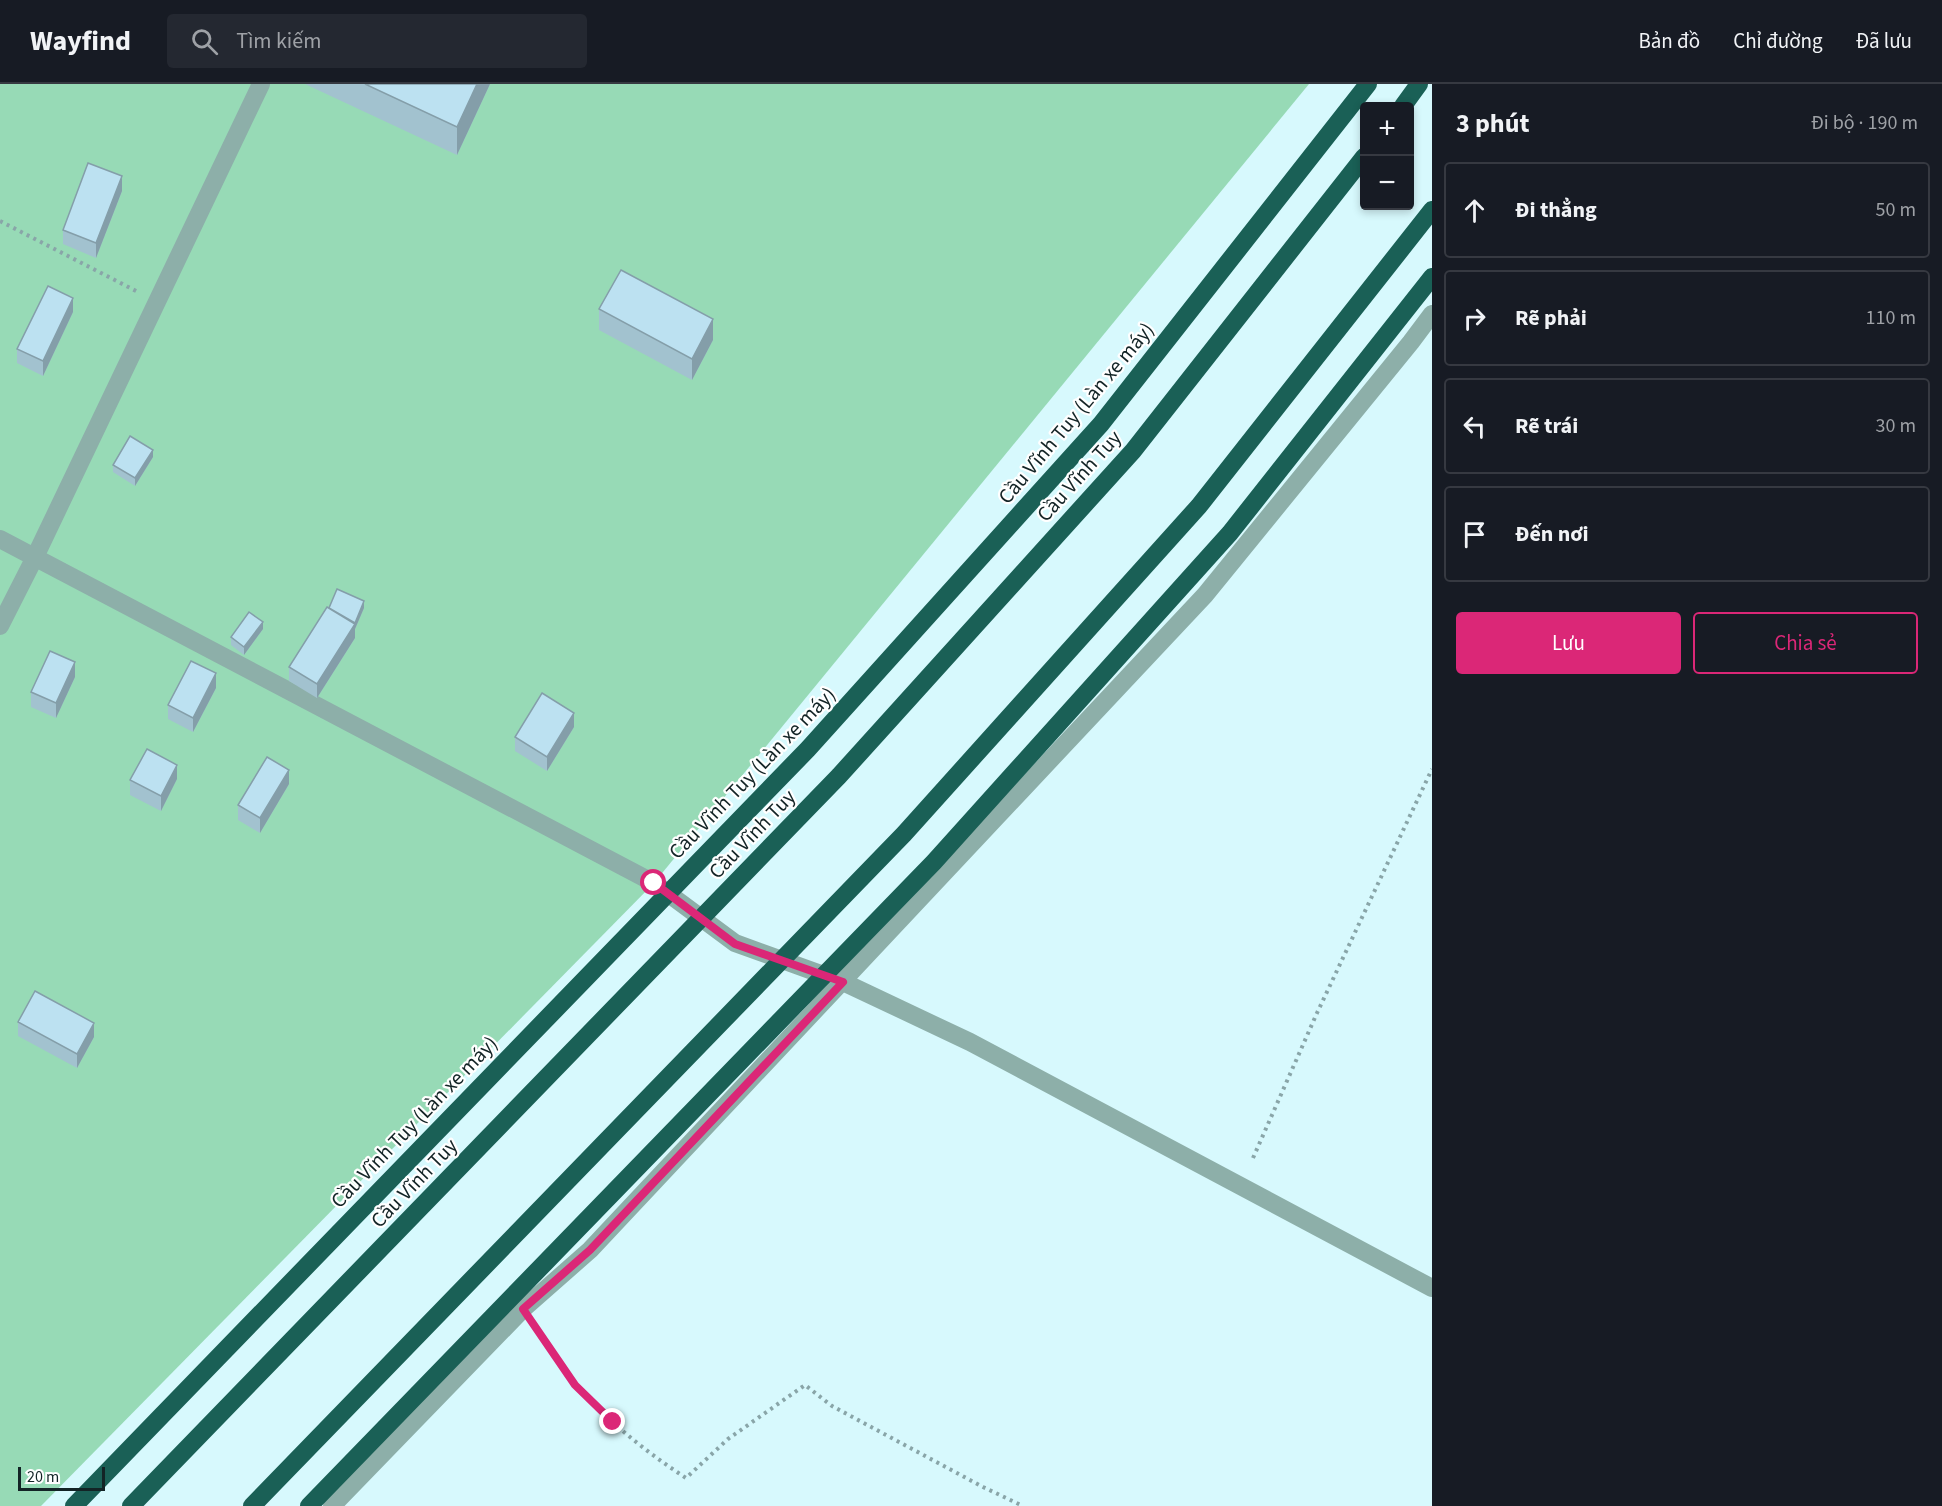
<!DOCTYPE html>
<html lang="vi">
<head>
<meta charset="utf-8">
<style>
	body { margin:0; font-family:"Source Sans 3",sans-serif; background:#242831; color:#f1f3f6 }
	.controls { position:absolute; right:18px; top:18px; display:grid; overflow:hidden; border-radius:6px; box-shadow:0 3px 9px #0003 }
	.controls button { width:54px; height:54px; display:grid; place-items:center; padding:0; border:0; border-bottom:2px solid #363941; background:#171b24; color:#f1f3f6; font:30px sans-serif }
	.scale { position:absolute; left:18px; bottom:15px; width:87px; box-sizing:border-box; padding-left:6px; border:3px solid #132426; border-top:0; font-size:16px; line-height:21px; white-space:nowrap; color:#132426; -webkit-text-stroke:4px #fff; paint-order:stroke }
	.stop { position:absolute; width:18px; height:18px; margin:-14px; border:4px solid #db2777; border-radius:50%; background:#fff }
	.stop.end { background:#db2777; border-color:#fff; box-shadow:0 2px 6px #0008 }
	.list { margin:0; padding:0; list-style:none }
	h2 { display:flex; justify-content:space-between; align-items:center; height:78px; margin:0; padding:0 24px; font-size:26px }
	h2 small { font-size:20px; font-weight:400; color:#9ea1a6 }
	.list li { display:grid; grid-template-columns:39px 1fr auto; gap:18px; align-items:center; box-sizing:border-box; height:96px; margin:0 12px 12px; padding:0 12px; border:2px solid #363941; border-radius:6px }
	.list b { display:block; font-size:22px; white-space:nowrap }
	.list em { font-size:20px; font-style:normal; color:#9ea1a6 }
	.actions { display:flex; gap:12px; padding:18px 24px }
	.actions a { flex:1; padding:14px 0; border:2px solid #db2777; border-radius:6px; text-align:center; font-size:21px; color:#db2777 }
	.actions .main { background:#db2777; color:#fff }
	.icon { flex:none; width:33px; height:33px; fill:none; stroke:currentColor; stroke-width:2; stroke-linecap:round; stroke-linejoin:round }
	.map { position:relative; flex:none; width:1432px; height:1422px; overflow:hidden }
	header { display:flex; align-items:center; gap:36px; box-sizing:border-box; height:84px; padding:0 30px; background:#171b24; border-bottom:2px solid #363941 }
	header strong { font-size:28px }
	nav { display:flex; gap:33px; margin-inline-start:auto; font-size:21px }
	.search { width:420px; height:54px; background:#242831; display:flex; align-items:center; gap:15px; box-sizing:border-box; padding:0 21px; border-radius:6px; color:#9ea1a6; font-size:22px }
	main { display:flex }
	aside { flex:1; background:#171b24 }
	.map>svg:first-child { display:block }
	.green { fill:#97dab6 }
	.lines { fill:none; stroke-linecap:round; stroke-linejoin:round }
	.path { stroke:#89a5a8; stroke-width:4; stroke-dasharray:3 4.5; stroke-linecap:butt }
	.minor { stroke:#8dafa9; stroke-width:18 }
	.highway { stroke:#1a6056; stroke-width:18 }
	.highway-bridge { stroke:#1a6056; stroke-width:18 }
	.wall { fill:#a2c2cf }
	.shaded-wall { fill:#849ea9 }
	.building { fill:#bce1f1; stroke:#849ea9; stroke-width:1.5 }
	.route { stroke:#db2777; stroke-width:8 }
	.labels { text-anchor:middle; stroke-width:4.5; stroke-linejoin:round; paint-order:stroke }
	.street-label { font-size:21px; fill:#132426; stroke:#fff }
</style>
</head>
<body>
<header>
<strong>Wayfind</strong>
<div class="search"><svg class="icon" aria-label="search" viewBox="0 0 24 24"><circle cx="10" cy="10" r="6"/><path d="M15 15l6 6"/></svg>Tìm kiếm</div>
<nav><a>Bản đồ</a><a>Chỉ đường</a><a>Đã lưu</a></nav>
</header>
<main>
<div class="map">
<svg width="1432" height="1422" viewBox="0 0 1432 1422">
	<rect width="100%" height="100%" fill="#d7f9fd"/>
	<!-- green -->
	<path class="green" d="M0,0H1309L654,799L41,1422H0Z"/>
	<g class="lines">
		<!-- path -->
		<path class="path" d="M0,137L138,208
			M1253,1074L1317,929L1432,685
			M536,1245C549,1264 561,1285 576,1302C608,1337 646,1368 686,1394L728,1355L805,1301L832,1322L983,1403L1023,1422"/>
		<!-- minor -->
		<path class="minor" d="M0,455L654,799L735,859L843,898L970,958L1432,1204
			M0,542L35,473L261,0
			M332,1422L523,1225L590,1166L1205,511L1411,258L1432,230"/>
		<!-- highway -->
		<path class="highway" d="M1403,22L1419,0"/>
		<!-- highway-bridge -->
		<path class="highway-bridge" d="M74,1422L808,665L1101,340L1368,0
			M131,1422L839,692L1133,367L1364,73
			M252,1422L904,750L1199,422L1432,126
			M309,1422L934,778L1230,449L1432,193"/>
	</g>
	<!-- wall -->
	<path class="wall" d="M305,0H490L457,71Z
		M122,107L96,174L63,160V146Z
		M599,225L713,256L692,296L599,246Z
		M73,228L43,292L17,279V265Z
		M153,373L135,402L113,388V381Z
		M329,524H364L355,545V554L317,614L289,597V583Z
		M263,545L244,571L231,561V553Z
		M75,593L56,634L31,623V608Z
		M216,604L193,648L168,635V621Z
		M574,643L547,687L515,667V653Z
		M177,695L161,727L130,711V696Z
		M289,700L260,749L238,736V721Z
		M18,938L94,953L77,984L18,952Z"/>
	<!-- shaded-wall -->
	<path class="shaded-wall" d="M477,0H490L457,71V43Z
		M122,92V107L96,174V159Z
		M73,214V228L43,292V277Z
		M713,235V256L692,296V275Z
		M153,366V373L135,402V394Z
		M364,517V524L355,545V554L317,614V600Z
		M263,538V545L244,571V563Z
		M75,578V593L56,634V619Z
		M216,589V604L193,648V634Z
		M574,629V643L547,687V673Z
		M177,681V695L161,727V712Z
		M289,686V700L260,749V734Z
		M94,939V953L77,984V970Z"/>
	<!-- building -->
	<path class="building" d="M365,0H477L457,43Z
		M88,79L122,92L96,159L63,146Z
		M621,186L713,235L692,275L599,225Z
		M48,202L73,214L43,277L17,265Z
		M130,352L153,366L135,394L113,381Z
		M337,505L364,517L355,539L329,524Z
		M327,523L355,540L317,600L289,583Z
		M249,528L263,538L244,563L231,553Z
		M50,567L75,578L56,619L31,608Z
		M191,577L216,589L193,634L168,621Z
		M542,609L574,629L547,673L515,653Z
		M147,665L177,681L161,712L130,696Z
		M267,673L289,686L260,734L238,721Z
		M35,907L94,939L77,970L18,938Z"/>
	<g class="lines">
		<!-- route -->
		<path class="route" d="M613,1338L575,1301L523,1225L590,1166L843,898L735,860L654,799"/>
	</g>
	<g class="labels">
		<!-- street labels -->
		<g class="street-label">
			<text transform="translate(1076 329) rotate(-50)" y="7">Cầu Vĩnh Tuy (Làn xe máy)</text>
			<text transform="translate(1079 392) rotate(-48)" y="7">Cầu Vĩnh Tuy</text>
			<text transform="translate(752 689) rotate(-46)" y="7">Cầu Vĩnh Tuy (Làn xe máy)</text>
			<text transform="translate(752 750) rotate(-46)" y="7">Cầu Vĩnh Tuy</text>
			<text transform="translate(414 1038) rotate(-46)" y="7">Cầu Vĩnh Tuy (Làn xe máy)</text>
			<text transform="translate(414 1099) rotate(-46)" y="7">Cầu Vĩnh Tuy</text>
		</g>
	</g>
</svg>
<div class="controls">
<button>+</button>
<button>−</button>
</div>
<div class="scale">20 m</div>
<div class="stop" style="left:654px;top:799px"></div>
<div class="stop end" style="left:613px;top:1338px"></div>
</div>
<aside>
<h2>3 phút<small>Đi bộ · 190 m</small></h2>
<ul class="list">
<li><svg class="icon" aria-label="ahead" viewBox="0 0 24 24"><path d="M12 20V5M6 11l6-6 6 6"/></svg><div><b>Đi thẳng</b></div><em>50 m</em></li>
<li><svg class="icon" aria-label="right" viewBox="0 0 24 24"><path d="M7 20v-9h11M14 6l5 5-5 5"/></svg><div><b>Rẽ phải</b></div><em>110 m</em></li>
<li><svg class="icon" aria-label="left" viewBox="0 0 24 24"><path d="M17 20v-9H6M10 6l-5 5 5 5"/></svg><div><b>Rẽ trái</b></div><em>30 m</em></li>
<li><svg class="icon" aria-label="arrive" viewBox="0 0 24 24"><path d="M6 21V4h12l-3 4 3 4H6"/></svg><div><b>Đến nơi</b></div></li>
</ul>
<div class="actions"><a class="main">Lưu</a><a>Chia sẻ</a></div>
</aside>
</main>
</body>
</html>
